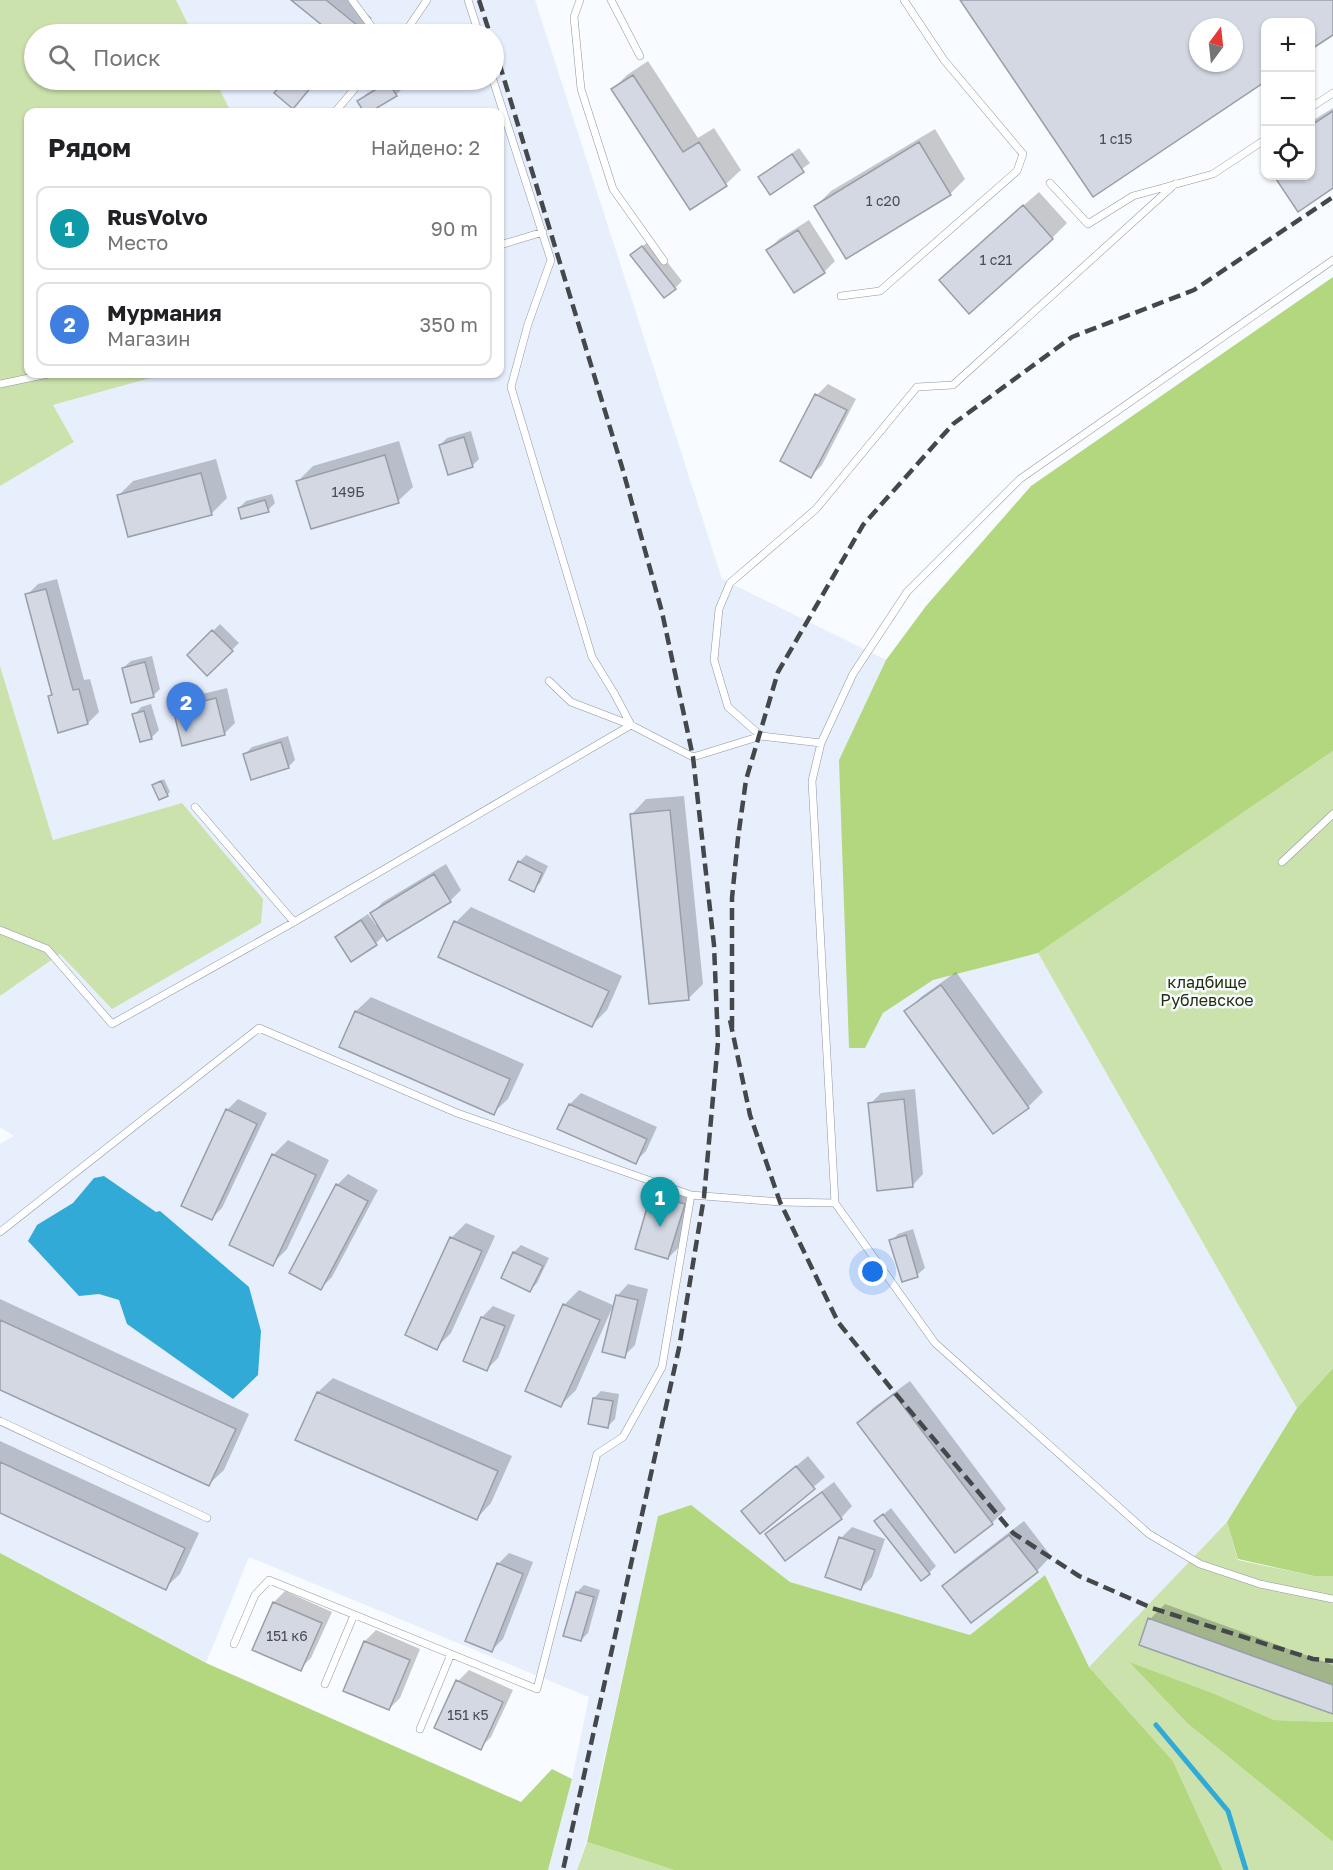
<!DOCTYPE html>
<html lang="ru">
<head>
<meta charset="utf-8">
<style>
	body { margin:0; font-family:"Golos Text",sans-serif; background:#f2f2f2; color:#202124 }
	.controls { position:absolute; right:18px; top:18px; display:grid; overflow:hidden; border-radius:12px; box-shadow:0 2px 4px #0004 }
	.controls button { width:54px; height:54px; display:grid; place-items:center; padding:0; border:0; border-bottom:2px solid #e0e0e0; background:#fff; color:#202124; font:30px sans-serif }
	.compass { position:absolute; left:1189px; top:18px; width:54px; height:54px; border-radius:50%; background:#fff; box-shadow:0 2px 4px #0004; rotate:15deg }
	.you { position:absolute; left:873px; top:1272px; width:21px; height:21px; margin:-15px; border:4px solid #fff; border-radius:50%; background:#1a73e8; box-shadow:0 0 0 9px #1a73e833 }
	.badge { display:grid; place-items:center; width:39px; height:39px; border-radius:50%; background:#3f62d4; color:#fff; font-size:20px; font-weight:700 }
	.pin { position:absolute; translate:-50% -50px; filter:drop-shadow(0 2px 3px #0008) }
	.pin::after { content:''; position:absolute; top:32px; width:21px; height:18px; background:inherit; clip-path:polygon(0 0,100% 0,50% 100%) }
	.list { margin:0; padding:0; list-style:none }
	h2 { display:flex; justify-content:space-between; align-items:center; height:78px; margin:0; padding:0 24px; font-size:26px }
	h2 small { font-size:20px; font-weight:400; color:#757577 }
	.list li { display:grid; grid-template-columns:39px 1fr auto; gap:18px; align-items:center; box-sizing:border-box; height:84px; margin:0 12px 12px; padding:0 12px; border:2px solid #e0e0e0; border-radius:12px }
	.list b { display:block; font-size:22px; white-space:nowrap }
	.list p { margin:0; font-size:20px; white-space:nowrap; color:#757577 }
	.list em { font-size:20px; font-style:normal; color:#757577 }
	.icon { flex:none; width:33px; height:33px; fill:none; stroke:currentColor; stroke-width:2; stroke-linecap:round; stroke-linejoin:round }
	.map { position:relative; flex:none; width:1333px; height:1870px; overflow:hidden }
	.search { position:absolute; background:#fff; box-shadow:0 2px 4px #0004; left:24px; top:24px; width:480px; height:66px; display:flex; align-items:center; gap:15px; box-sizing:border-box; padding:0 21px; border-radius:33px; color:#757577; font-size:22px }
	.panel { position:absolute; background:#fff; box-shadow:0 2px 4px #0004; left:24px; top:108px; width:480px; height:270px; border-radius:12px }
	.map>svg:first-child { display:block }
	.built { fill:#e7eefc }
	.green { fill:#cbe2ad }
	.forest { fill:#b3d77e }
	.water { fill:#31aad8 }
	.shadow { fill:#0003; fill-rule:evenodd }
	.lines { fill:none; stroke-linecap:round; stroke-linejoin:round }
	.stream { stroke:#31aad8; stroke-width:5 }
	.building { fill:#d3d8e3; stroke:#999ea8; stroke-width:1.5; fill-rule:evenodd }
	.service-casing { stroke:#90959f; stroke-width:8 }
	.service { stroke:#fff; stroke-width:7 }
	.rail { stroke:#45484b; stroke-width:4.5; stroke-dasharray:12 6; stroke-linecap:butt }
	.labels { text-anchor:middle; stroke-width:5; stroke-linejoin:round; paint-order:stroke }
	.number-label { font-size:14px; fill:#4a4d52 }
	.park-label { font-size:16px; fill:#222f0a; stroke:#f8fbff }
</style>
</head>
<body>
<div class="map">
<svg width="1333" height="1870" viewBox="0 0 1333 1870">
	<rect width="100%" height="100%" fill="#f8fbff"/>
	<!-- built -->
	<path class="built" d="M176,0H535L722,579L886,660L839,760L865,1048L883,1013L933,980L1038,953L1297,1408L1227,1522L1089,1667L1045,1575L970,1635L790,1582L691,1505L658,1516L586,1842L577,1870H548L572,1779L589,1697L249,1557L206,1663L0,1553V1144L14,1136L0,1127V996L60,954L182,803L53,840L0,666V486L74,442L53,405L165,374H500V112H231L215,80H494V34H193Z"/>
	<!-- green -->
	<path class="green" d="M0,0H176L193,34H34V80H215L231,112H28V374H165L53,405L74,442L0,486Z
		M0,666L53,840L182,803L263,899L261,923L112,1009L60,954L0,996Z
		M1333,751V1368L1297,1408L1038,953Z
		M1227,1522L1238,1560L1314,1576H1333V1722L1274,1720L1215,1694L1130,1663L1188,1724L1333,1842V1870H1223L1173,1761L1089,1667Z
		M587,1842L674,1870H577Z"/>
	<!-- forest -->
	<path class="forest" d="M1333,277V751L1038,953L933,980L883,1013L865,1048H849L839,760L886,660L926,606L1031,486Z
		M1333,1368V1576H1314L1238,1559L1227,1522L1297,1408Z
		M691,1505L790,1582L970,1635L1045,1575L1089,1667L1173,1761L1223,1870H674L587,1842L658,1516Z
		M0,1553L206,1663L521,1802L552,1769L572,1779L548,1870H0Z
		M1129,1662L1215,1694L1274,1720L1333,1722V1842L1188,1724Z"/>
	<!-- water -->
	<path class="water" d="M104,1176L156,1212L160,1211L249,1287L261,1331L258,1375L233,1399L127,1324L119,1300L99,1294L79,1296L28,1241L37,1225L73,1203L94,1178Z"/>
	<!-- shadow -->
	<path class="shadow" d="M293,0H350L372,18L359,34H325L330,30Z
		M962,0H1333V33L1310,22H1266V79L1093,195ZM1198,27H1234V63H1198Z
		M648,61L698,138L714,128L741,170L726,184L690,208L612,90L627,75Z
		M390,80H398L403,88L396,95L366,112L359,101L366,94Z
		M1333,108V186L1298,210L1275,176H1310V122Z
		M935,129L965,179L950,194L816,206L831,191Z
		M799,148L810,163L770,193L760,177Z
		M1039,192L1067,223L1052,238L955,265Z
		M809,220L835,261L824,272L794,291L768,250L779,239Z
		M650,240L682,281L675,288L632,255Z
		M828,384L856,399L822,465L811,476L782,461L817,395Z
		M471,431L479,459L472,466L440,445L447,438Z
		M399,441L413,487L398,501L298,481L313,466Z
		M216,459L227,498L212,513L129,535L118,496L133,481Z
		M272,494L275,503L268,510L239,508L246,501Z
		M57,579L84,680L90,679L99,712L88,723L49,697L53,693L27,595L38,584Z
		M220,624L239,643L207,674L189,655Z
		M152,656L160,689L153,696L123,668L131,661Z
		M227,688L235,723L224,734L175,709L186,698Z
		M151,704L159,730L152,737L141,740L134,715L141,707Z
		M288,736L295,760L288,767L245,754L252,747Z
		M164,779L170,792L167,795L154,785Z
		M684,796L703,984L689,998L632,814L646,799Z
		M526,855L548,866L540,883L533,890L519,862Z
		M446,864L461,890L450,901L387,939L385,935L376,943L352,960L337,937L344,930L368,914L376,925L378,923L372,913L383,902Z
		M471,907L622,976L607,1010L592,1025L456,922Z
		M956,972L1043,1092L1028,1107L906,1012L921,997Z
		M371,997L524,1064L508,1099L493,1113L341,1046L356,1011Z
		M915,1089L923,1174L912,1186L870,1104L881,1093Z
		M581,1093L657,1127L646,1151L635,1162L570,1104Z
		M238,1099L267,1113L222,1208L211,1219L227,1110Z
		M288,1140L329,1160L287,1249L272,1264L273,1155Z
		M348,1174L378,1190L332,1277L321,1288L337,1185Z
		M664,1184L695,1193L679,1247L668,1258L653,1195Z
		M466,1223L495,1236L451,1333L436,1348L451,1238Z
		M913,1229L925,1268L917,1275L891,1241L898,1234Z
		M521,1245L549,1258L537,1283L530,1290L503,1277L514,1252Z
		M628,1284L648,1289L635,1345L624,1356L613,1306L576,1390L561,1405L527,1390L564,1305L579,1290L615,1306L617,1296Z
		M0,1299L249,1414L224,1470L209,1484L0,1388Z
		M493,1306L515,1315L498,1358L487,1369L465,1360L482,1317Z
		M333,1378L512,1456L491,1503L477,1518L318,1392Z
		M910,1381L1006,1509L992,1523L858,1423L873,1408Z
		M601,1391L619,1394L615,1419L608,1426L594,1398Z
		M0,1441L199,1533L180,1574L165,1588L0,1512Z
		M808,1456L825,1477L761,1532L743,1511Z
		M834,1482L852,1506L842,1517L785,1559L767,1535L778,1524Z
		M891,1508L936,1566L929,1573L876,1521Z
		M1024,1521L1051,1556L1037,1571L944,1586L959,1571Z
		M852,1527L885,1539L872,1577L861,1588L841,1538Z
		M509,1553L533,1562L503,1639L492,1650L498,1564Z
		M584,1585L600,1590L588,1633L581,1640L577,1592Z
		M285,1591L332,1612L311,1658L300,1669L254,1649L274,1602Z
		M1165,1604L1333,1665V1713L1150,1619Z
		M376,1630L420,1649L400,1698L389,1709L345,1690L365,1641Z
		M469,1670L513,1690L491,1737L480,1748L458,1681Z"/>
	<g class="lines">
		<!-- stream -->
		<path class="stream" d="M1156,1725L1228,1811L1246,1870"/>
	</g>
	<!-- building -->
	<path class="building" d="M291,0H326L363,30L359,34H333Z
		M960,0H1333V35L1310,50V22H1266V81L1093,197ZM1198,27H1234V63H1198Z
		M633,75L683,152L699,142L727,186L690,210L611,89Z
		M285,80H317L293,109L274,93Z
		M388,82L397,96L370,112H364L357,101Z
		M1333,111V188L1298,212L1274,176H1310V126Z
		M919,142L951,195L846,259L814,206Z
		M792,154L804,172L770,195L758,177Z
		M1023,205L1053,239L969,314L939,280Z
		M798,230L825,273L794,293L766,250Z
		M642,246L676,289L664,298L630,255Z
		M815,394L847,410L811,478L780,461Z
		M464,437L473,467L448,475L439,445Z
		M385,455L399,503L311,529L296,481Z
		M201,473L212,515L128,537L117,495Z
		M265,500L269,512L241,519L238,508Z
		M46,589L73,690L79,689L88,724L58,733L48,696L52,695L25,594Z
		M212,630L233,651L207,676L187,655Z
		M145,662L154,697L131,703L122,668Z
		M216,698L225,735L182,746L173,709Z
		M144,711L152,739L140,742L132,714Z
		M281,742L289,768L251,780L243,754Z
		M161,781L168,796L159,800L152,785Z
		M670,810L689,1000L649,1004L630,814Z
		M518,861L542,873L534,892L509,880Z
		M434,874L451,902L387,941L370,913Z
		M361,920L377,945L351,962L335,937Z
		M454,921L609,991L592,1027L438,957Z
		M941,985L1029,1108L993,1134L904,1011Z
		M355,1011L510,1079L494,1115L339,1047Z
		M904,1099L913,1187L877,1191L868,1103Z
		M569,1104L647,1139L636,1164L557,1129Z
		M226,1109L257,1124L212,1220L181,1206Z
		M272,1154L316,1175L273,1266L229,1245Z
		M336,1184L368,1201L321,1290L289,1273Z
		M651,1194L685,1204L668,1259L635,1249Z
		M906,1235L918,1277L902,1282L889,1240Z
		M450,1237L482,1251L437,1350L405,1335Z
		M513,1252L543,1266L530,1292L501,1278Z
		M616,1295L638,1300L625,1358L602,1352Z
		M563,1304L600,1320L561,1407L525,1391Z
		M481,1317L505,1326L487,1371L463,1361Z
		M0,1320L236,1429L209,1486L0,1390Z
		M317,1392L498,1471L477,1520L295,1440Z
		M894,1394L993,1524L955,1553L857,1423Z
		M593,1398L613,1401L608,1428L588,1424Z
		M0,1462L185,1548L166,1590L0,1513Z
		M796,1466L815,1489L760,1534L741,1511Z
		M822,1492L842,1519L785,1561L765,1534Z
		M883,1514L930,1574L921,1581L874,1521Z
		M1009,1535L1038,1572L971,1623L942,1586Z
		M839,1537L875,1550L861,1590L825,1577Z
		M497,1563L523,1574L492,1652L465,1641Z
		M576,1592L594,1597L581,1641L563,1636Z
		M273,1602L322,1623L301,1671L252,1650Z
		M1148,1618L1333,1685V1714L1139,1645Z
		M364,1641L410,1660L389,1710L343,1691Z
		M456,1680L503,1702L481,1750L434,1728Z"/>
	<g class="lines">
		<defs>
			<path id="service" d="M352,0L377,34
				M468,0L479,34
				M580,0L574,17L581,89L613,189L664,261
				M611,0L640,56
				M404,34L427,0
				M493,80L551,260L528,324L511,387L592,657L614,693L631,725L571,702L549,681
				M1310,108L1333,93
				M335,112L362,80
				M1050,183L1088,224L1133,196L1213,174L1266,139
				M500,245L543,232
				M1333,260L1020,479L907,592L853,674L821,743L812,781L835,1203L935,1343L1149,1534L1200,1564L1260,1584L1333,1599
				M841,296L880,291L1017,171L1023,154L944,60L904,0
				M0,384L48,374
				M761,736L728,707L714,660L719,609L730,583L816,509L917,387L953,385L1175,184
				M195,807L294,922
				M1282,862L1333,814
				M0,930L47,949L112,1024L294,922L631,725L693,757L761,736L821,743
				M0,1232L259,1028L457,1113L691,1195L780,1202L835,1203
				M0,1421L207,1518
				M234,1644L255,1595L269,1580L537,1689L597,1454L623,1437L662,1367L691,1195
				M325,1684L354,1615
				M420,1729L451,1654"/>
		</defs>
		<!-- service casing -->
		<use href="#service" class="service-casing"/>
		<!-- service -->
		<use href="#service" class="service"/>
		<!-- rail -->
		<path class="rail" d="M479,0L490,34
			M494,46L622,467L662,612L693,757L714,945L718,1042L704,1197L679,1348L563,1870
			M730,1020L750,1115L780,1202L838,1322L890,1387L1013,1533L1079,1576L1152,1608L1313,1659L1333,1661
			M732,1028V898L738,838L746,780L778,672L863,525L953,424L1072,337L1194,290L1333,197"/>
	</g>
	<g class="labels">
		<!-- number labels -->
		<g class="number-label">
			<text x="1116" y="144">1 с15</text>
			<text x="883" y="206">1 с20</text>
			<text x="996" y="265">1 с21</text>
			<text x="348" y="497">149Б</text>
			<text x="287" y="1641">151 к6</text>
			<text x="468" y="1720">151 к5</text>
		</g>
		<!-- park labels -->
		<g class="park-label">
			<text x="1207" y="988">кладбище<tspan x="1207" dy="18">Рублевское</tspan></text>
		</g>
	</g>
</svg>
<div class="controls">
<button>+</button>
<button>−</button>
<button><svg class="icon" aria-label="locate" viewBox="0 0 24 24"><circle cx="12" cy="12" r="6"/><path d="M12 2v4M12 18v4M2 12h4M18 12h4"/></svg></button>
</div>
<svg class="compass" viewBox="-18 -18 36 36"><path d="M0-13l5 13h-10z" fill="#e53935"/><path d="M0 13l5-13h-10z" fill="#757577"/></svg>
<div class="you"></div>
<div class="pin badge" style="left:660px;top:1227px;background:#0f9aa8">1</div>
<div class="pin badge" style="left:186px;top:732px;background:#3f7fe0">2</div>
<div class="search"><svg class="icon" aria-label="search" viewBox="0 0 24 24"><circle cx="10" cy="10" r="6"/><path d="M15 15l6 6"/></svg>Поиск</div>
<section class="panel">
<h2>Рядом<small>Найдено: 2</small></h2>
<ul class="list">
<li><span class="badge" style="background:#0f9aa8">1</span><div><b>RusVolvo</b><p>Место</p></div><em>90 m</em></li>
<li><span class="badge" style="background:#3f7fe0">2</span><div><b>Мурмания</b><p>Магазин</p></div><em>350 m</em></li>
</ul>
</section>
</div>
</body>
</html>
